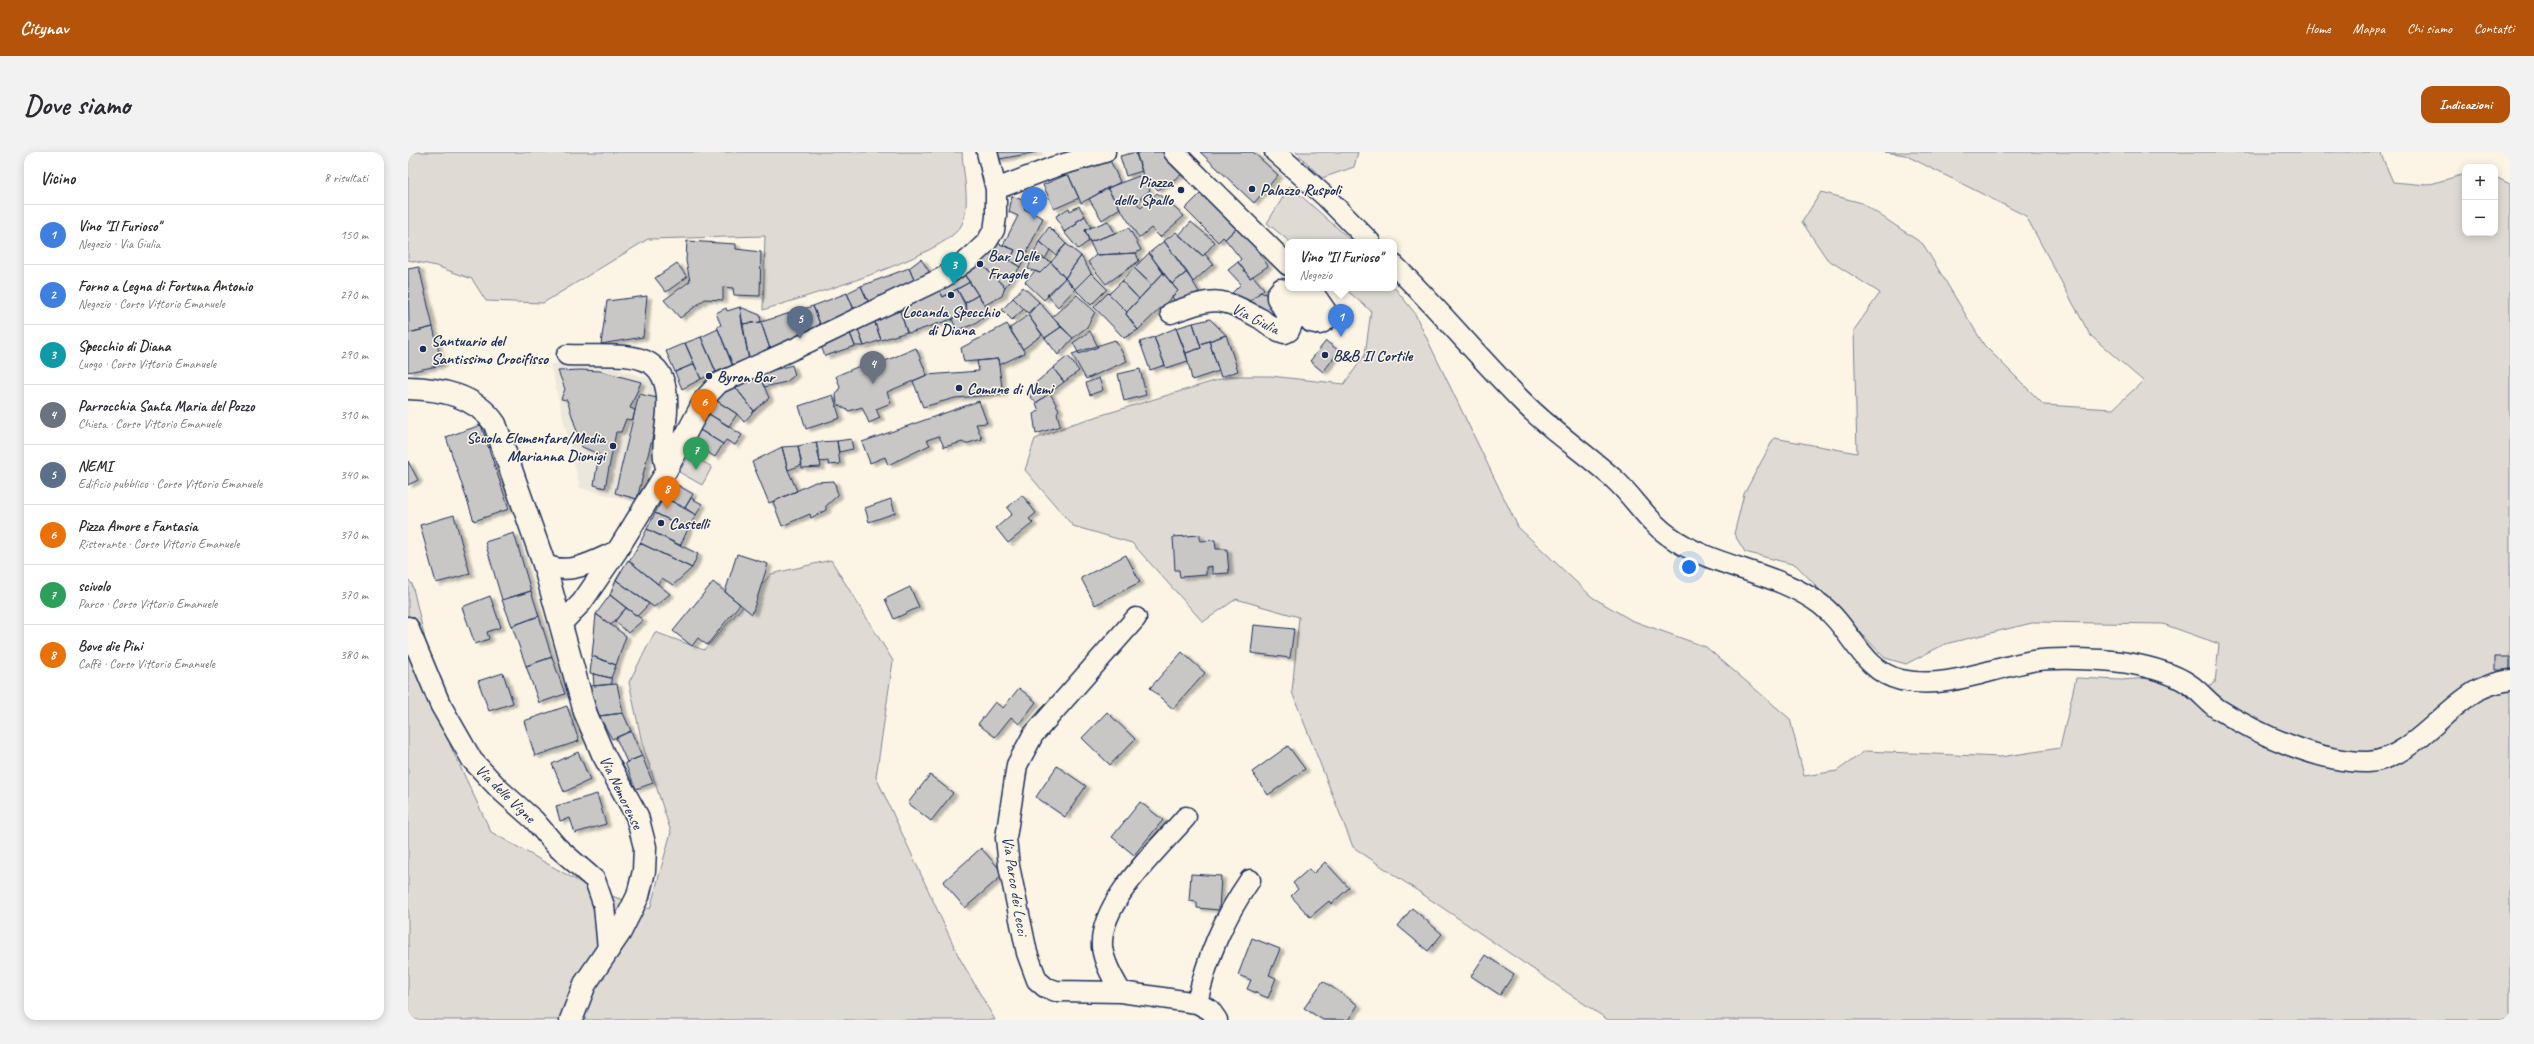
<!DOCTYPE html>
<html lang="it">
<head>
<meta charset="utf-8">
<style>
	body { margin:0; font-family:Caveat,sans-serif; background:#f2f2f3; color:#2b2b33 }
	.controls { position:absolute; right:12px; top:12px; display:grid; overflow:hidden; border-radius:8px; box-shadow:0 2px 10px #0003 }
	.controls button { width:36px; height:36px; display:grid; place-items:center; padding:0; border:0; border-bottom:1px solid #e1e1e2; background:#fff; color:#2b2b33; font:20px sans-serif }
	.you { position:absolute; left:1281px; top:415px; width:14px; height:14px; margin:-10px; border:3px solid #fff; border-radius:50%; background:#1a73e8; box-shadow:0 0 0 6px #1a73e833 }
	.badge { display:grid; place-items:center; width:26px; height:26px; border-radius:50%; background:#b45309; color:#fff; font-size:13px; font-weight:700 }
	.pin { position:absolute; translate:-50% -33px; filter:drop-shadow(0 1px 2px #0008) }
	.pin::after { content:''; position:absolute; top:21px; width:14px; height:12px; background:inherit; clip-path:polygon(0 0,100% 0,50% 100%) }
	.popup { position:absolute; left:877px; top:87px; width:112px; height:52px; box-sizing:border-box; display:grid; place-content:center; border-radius:8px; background:#fff; filter:drop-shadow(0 1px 3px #0005); font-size:13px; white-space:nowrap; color:#7c7c81 }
	.popup b { font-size:15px; color:#2b2b33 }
	.popup::after { content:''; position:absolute; left:50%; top:100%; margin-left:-8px; border:8px solid transparent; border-top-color:#fff }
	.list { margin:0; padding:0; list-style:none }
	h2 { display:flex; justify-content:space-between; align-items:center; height:52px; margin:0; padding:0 16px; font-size:17px }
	h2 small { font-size:13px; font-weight:400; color:#7c7c81 }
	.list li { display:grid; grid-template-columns:26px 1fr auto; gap:12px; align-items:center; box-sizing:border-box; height:60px; padding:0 16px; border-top:1px solid #e1e1e2 }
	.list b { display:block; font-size:15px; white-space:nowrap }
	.list p { margin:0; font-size:13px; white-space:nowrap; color:#7c7c81 }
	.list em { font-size:13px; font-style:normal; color:#7c7c81 }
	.map { position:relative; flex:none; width:2102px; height:868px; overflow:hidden; border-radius:12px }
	header { display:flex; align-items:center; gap:24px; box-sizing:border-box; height:56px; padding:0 20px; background:#b45309; color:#fff }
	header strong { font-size:19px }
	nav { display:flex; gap:22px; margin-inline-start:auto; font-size:14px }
	.intro { display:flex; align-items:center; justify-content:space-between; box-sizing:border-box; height:96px; padding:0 24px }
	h1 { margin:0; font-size:28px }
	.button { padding:10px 18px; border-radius:12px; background:#b45309; color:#fff; font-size:14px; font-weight:700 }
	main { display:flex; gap:24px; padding:0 24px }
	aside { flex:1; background:#fff; border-radius:12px; box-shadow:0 2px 10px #0003 }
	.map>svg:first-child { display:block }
	.built { fill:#ece7dc }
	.green { fill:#dfdbd4; stroke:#7d8599 }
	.building { fill:#c8c7c6; stroke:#1b2f5e; filter:url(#shadow) }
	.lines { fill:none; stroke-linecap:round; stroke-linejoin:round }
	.street-casing { stroke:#1b2f5e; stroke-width:23 }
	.secondary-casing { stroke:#1b2f5e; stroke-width:25 }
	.street { stroke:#fcf5e5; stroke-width:20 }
	.secondary { stroke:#fcf5e5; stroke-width:22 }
	.poi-dot { fill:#1b2f5e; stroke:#fcf5e5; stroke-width:1.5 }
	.labels { text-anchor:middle; stroke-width:3; stroke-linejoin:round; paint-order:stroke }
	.poi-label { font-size:16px; font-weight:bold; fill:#1b2f5e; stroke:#fcf5e5; text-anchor:start }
	.street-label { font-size:16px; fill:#1b2f5e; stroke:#fcf5e5 }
</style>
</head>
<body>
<header>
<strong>Citynav</strong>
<nav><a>Home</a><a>Mappa</a><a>Chi siamo</a><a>Contatti</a></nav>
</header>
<div class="intro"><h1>Dove siamo</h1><a class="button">Indicazioni</a></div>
<main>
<aside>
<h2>Vicino<small>8 risultati</small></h2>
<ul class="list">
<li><span class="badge" style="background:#3f7fe0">1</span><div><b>Vino &quot;Il Furioso&quot;</b><p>Negozio · Via Giulia</p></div><em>150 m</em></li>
<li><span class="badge" style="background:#3f7fe0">2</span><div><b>Forno a Legna di Fortuna Antonio</b><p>Negozio · Corso Vittorio Emanuele</p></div><em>270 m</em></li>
<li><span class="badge" style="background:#0f9aa8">3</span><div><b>Specchio di Diana</b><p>Luogo · Corso Vittorio Emanuele</p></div><em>290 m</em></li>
<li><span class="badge" style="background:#6b7280">4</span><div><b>Parrocchia Santa Maria del Pozzo</b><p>Chiesa · Corso Vittorio Emanuele</p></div><em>310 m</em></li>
<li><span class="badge" style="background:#5c6f8a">5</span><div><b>NEMI</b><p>Edificio pubblico · Corso Vittorio Emanuele</p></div><em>340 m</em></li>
<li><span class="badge" style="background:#e8710a">6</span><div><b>Pizza Amore e Fantasia</b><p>Ristorante · Corso Vittorio Emanuele</p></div><em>370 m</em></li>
<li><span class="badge" style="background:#2e9e5b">7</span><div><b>scivolo</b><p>Parco · Corso Vittorio Emanuele</p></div><em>370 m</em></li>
<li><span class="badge" style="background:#e8710a">8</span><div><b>Bove die Pini</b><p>Caffè · Corso Vittorio Emanuele</p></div><em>380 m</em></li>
</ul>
</aside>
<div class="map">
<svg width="2102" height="868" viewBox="0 0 2102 868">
	<defs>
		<filter id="shadow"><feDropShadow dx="4.5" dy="2.5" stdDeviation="1" flood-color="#0004"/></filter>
	</defs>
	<rect width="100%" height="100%" fill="#fcf5e5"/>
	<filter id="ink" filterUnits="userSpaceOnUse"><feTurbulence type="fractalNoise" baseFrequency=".025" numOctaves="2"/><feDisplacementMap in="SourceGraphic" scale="8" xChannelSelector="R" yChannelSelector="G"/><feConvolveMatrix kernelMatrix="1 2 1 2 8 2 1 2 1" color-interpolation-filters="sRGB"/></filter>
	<g filter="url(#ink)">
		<!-- built -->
		<path class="built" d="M167,209L195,213L252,230L259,251L234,352L172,336L142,212Z"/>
		<!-- green -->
		<path class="green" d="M0,0H554C555,22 563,52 554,72C540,104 392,146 355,158L357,84L240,87L135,151L78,149L64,127L28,114L0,108Z
			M888,0H950L946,15L914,26Z
			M1477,0H1972L1985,30L2019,33L2057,22V81H2087V25L2102,32V868H1200L945,695L884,540L891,465L828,447L795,470L724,391L665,374L617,318L627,287L664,272L823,224H862L936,232L957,203L963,159L936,136L986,135L1006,160L1110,375L1184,445L1223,468L1298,495L1382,567L1396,624L1429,619L1457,599L1592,605L1652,596L1668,526L1713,528L1755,525L1781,540L1807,531L1811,492L1755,472L1628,470L1537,492L1498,512L1477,506L1388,413L1337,400L1326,382L1336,342L1366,286L1449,301L1446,178L1472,141L1419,107L1394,70L1413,40L1454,51L1515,92L1576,193L1636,253L1705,257L1735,229L1682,183L1618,64L1497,3Z
			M882,34L945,90H882L859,71Z
			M282,302L304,315L294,333L271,320Z
			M423,408L485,509L468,625L551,805L587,868H0V427L4,432L42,593L83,680L186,738L242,757L263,680L234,591L221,530L247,480L296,498L363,422Z"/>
		<!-- building -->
		<path class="building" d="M585,0H630L586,8Z
			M728,0L734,19L718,24L712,4Z
			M734,0H758L779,19L750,38L735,23L728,2Z
			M792,0H845L870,23L846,51Z
			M702,8L712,30L673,51L660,22Z
			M660,22L671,46L646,57L635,33Z
			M731,24L742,38L728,50L733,56L749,41L776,64L752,85L743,76L731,86L699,36Z
			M699,36L712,56L694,68L681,47Z
			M796,38L832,73L817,87L815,85L810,90L777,57Z
			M604,44L619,50L616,57L635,66L612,115L602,109L607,98L595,93L610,64L601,60Z
			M671,54L677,64L668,70L669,72L656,80L648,64L661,56L662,59Z
			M677,64L683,75L677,78L681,89L670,97L656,80L669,72L668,70Z
			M700,69L707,81L682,90L677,78Z
			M783,70L807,90L795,104L771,83Z
			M832,73L860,114L842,126L830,110L833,107L817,87Z
			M641,75L658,92L648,103L631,89Z
			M721,76L733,98L728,101L688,103L682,90Z
			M768,80L795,104L797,102L805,112L785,130L756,89Z
			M279,89L328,92V97L353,100L352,144L326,143L325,136L315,135V148L297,147L272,166L256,148L282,129L278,109Z
			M631,89L642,98L637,107L626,101Z
			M756,89L779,120L764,132L741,101Z
			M589,91L607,98L602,109L585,98Z
			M658,92L673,104L657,126L643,110Z
			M585,98L612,115L597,135L570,109Z
			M626,101L643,110L632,121L620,117Z
			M728,101L731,109L698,132L680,110L688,103Z
			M741,101L755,121L744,133L726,116Z
			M673,104L683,121L667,137L657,126Z
			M513,107L522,121L507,130L501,116Z
			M570,109L597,135L594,144L577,153L555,121Z
			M643,110L657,126L636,148L617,130L627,119L632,121Z
			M830,110L842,126L845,124L856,137L838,153L823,142L833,132L820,118Z
			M269,111L279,125L258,140L247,126Z
			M11,115L25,175L1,181L0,117Z
			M501,116L507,130L463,156L453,134Z
			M726,116L744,133L731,147L714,129Z
			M779,120L791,140L768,150L764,145L770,139L764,132Z
			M555,121L562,130L535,145L531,137Z
			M683,121L699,137L683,153L667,137Z
			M755,121L770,139L730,178L718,162L719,160Z
			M657,126L667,137L650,155L639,143Z
			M714,129L731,147L719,160L701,142Z
			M562,130L570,143L557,151L549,137Z
			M453,134L463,156L448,162L439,141Z
			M615,135L631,150L620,161L605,146Z
			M531,137L535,145L549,137L559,157L544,167L502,181L499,180L492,159Z
			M852,140L863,144L871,171L838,153Z
			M439,141L448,162L414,177L405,154Z
			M700,141L719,160L718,162L730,178L716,186L686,155Z
			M570,143L582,161L567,172L549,178L544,167L559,157L557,151Z
			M669,143L687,160L679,175L665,186L644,165Z
			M239,144L235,185L193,192L199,149Z
			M605,146L616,157L604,168L594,158Z
			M631,150L653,175L637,186L620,163Z
			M405,154L414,177L362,197L353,170Z
			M332,155L341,208L325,215L310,177L309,175L313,173L308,161L318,156L319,159Z
			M332,155L352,163L353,170L334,172Z
			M492,159L499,180L473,188L466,168Z
			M620,163L634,183L615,197L601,177Z
			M802,167L818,183L792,192L785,171Z
			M466,168L473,188L456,194L449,175Z
			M353,170L362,197L341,208L334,172Z
			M785,171L793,196L778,201L768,176Z
			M599,172L617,201L591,213L590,207L556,210L553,196Z
			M25,175L34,213L0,220V181Z
			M449,175L456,194H447L442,181Z
			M653,175L665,186L650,203L637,186Z
			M768,176L780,209L758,216L746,185Z
			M310,177L325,213L308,220L293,185Z
			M682,179L690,195L671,202L665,191Z
			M442,181L447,194L417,204L412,192Z
			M818,183L830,219L813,225L801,189Z
			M293,185L308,220L293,227L277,191Z
			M746,185L757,213L742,218L732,190Z
			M707,188L719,209L678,227L664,202Z
			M801,189L811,219L784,228L778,201L793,196L792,192Z
			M918,189L931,199L915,220L902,209Z
			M277,191L286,212L267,220L258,199Z
			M508,196L519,223L479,240L483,251L468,257L472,266L461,271L454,255L441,259L429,252L428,243L432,235L428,224L456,212L458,217Z
			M660,204L671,219L656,230L645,216Z
			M590,207L595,242L547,246L515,255L505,229L519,223L571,219L569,209Z
			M286,212L293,227L274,237L267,220Z
			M384,213L387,223L378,230L356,235L351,222Z
			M645,216L656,230L628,251L618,239Z
			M732,217L738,243L716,249L710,222Z
			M173,218L192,219L233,230L222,256L227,258L225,268L218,267L213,280H208L197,336L186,333L191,302L174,295L159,248L153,247L157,237L150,219Z
			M351,222L361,246L346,259L324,231Z
			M691,226L695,238L682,243L678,231Z
			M324,231L346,259L336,270L329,262L309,249Z
			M642,241L651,258L649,260L652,274L628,282L625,262L631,259L628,251Z
			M231,242L254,247L229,347L207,341Z
			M425,243L432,266L398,277L391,254Z
			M309,249L329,262L321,274L301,262Z
			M571,249L579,271L568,272L574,287L557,292L555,290L536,295L531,284L519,288L522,293L480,313L477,305L462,311L454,290Z
			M301,262L334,283L327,293L318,288L315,292L292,278Z
			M73,273L101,357L66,369L38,285Z
			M292,278L315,292L307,305L284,291Z
			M443,287L445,297L431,300L429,289Z
			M429,289L432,312L421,313L420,309L412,310L408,290Z
			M408,290L413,315L394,316L390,294Z
			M390,294L394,313L380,318L374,295Z
			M374,295L380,318L389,339L361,351L344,310Z
			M0,309L10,328L0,333Z
			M426,329L430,343L418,354V358L403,366L402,362L374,374L365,350L407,330Z
			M266,331L285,342L277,356L256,345Z
			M614,343L628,361L621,367L625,371L600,391L588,376L604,362L599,356Z
			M256,345L288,363L280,377L247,361Z
			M283,346L294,352L288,363L277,356Z
			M483,347L487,361L461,370L457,356Z
			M247,361L280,377L272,394L239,377Z
			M46,363L62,422L28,431L12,373Z
			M239,377L290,402L284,416L232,391Z
			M106,381L123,439L94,448L77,390Z
			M792,383V389L807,388L808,397H819L821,421L804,422V414L798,415V423L772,425L771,418H767L765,385Z
			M232,391L284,416L265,433L254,426L250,432L221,409Z
			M329,402L360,412L344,462L317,440Z
			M718,403L732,430L687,453L673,426Z
			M220,408L262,442L246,455L208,428Z
			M208,428L241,452L229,464L202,443Z
			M305,430L332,452L299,493L290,486L284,494L265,479Z
			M502,435L511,455L486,467L477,447Z
			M123,439L131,464L104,474L94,448Z
			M202,443L218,456L203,473L188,462Z
			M82,444L93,475L79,480L81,487L67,492L54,455Z
			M218,456L235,468L220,481L207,469Z
			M188,462L218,484L208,513L184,504Z
			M131,464L144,505L118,514L104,474Z
			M846,473L886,477L882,506L843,501Z
			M774,500L797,521L765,557L742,536Z
			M184,504L208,513L203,526L182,521Z
			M144,505L157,542L131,551L118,514Z
			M2087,505H2102V518H2087Z
			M95,521L105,551L81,559L70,529Z
			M185,522L203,526L204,532L186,534Z
			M209,532L215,561L191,564L182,534Z
			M611,536L628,550L611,572L603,565L587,585L570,572L587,550L595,556Z
			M159,554L171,589L127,604L116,569Z
			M699,560L727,587L702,613L674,586Z
			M215,561L223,579L204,587L191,564Z
			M223,579L234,604L219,610L208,586Z
			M880,594L897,617L860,643L844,620Z
			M170,600L182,628L156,640L144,612Z
			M234,604L245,631L228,637L217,611Z
			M649,614L678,634L657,665L628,645Z
			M522,623L545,641L523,669L500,651Z
			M189,642L198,672L167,681L162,666L152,669L148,654Z
			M732,650L755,668L726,703L704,685Z
			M573,696L596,722L557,756L535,730Z
			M917,710L941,736L923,752L921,749L902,765L883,744L890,737L885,731L901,717L905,722Z
			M783,722L813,724L811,758L789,756V750L781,749Z
			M1004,756L1034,782L1020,799L990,774Z
			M844,786L872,797L861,823L868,826L860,846L839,837L843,828L830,823Z
			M1077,803L1106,822L1092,843L1063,824Z
			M915,829L950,853L940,868H915L896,856Z"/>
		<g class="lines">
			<defs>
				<path id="street" d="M766,0L880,113
					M867,0L918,45L962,90
					M588,37L646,15L697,0
					M986,113C1031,157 1070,205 1114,249C1142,278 1176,300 1206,327C1226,345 1238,368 1261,384C1307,417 1366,418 1412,452C1444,476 1453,519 1493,528C1537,538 1581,517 1624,509C1649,505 1705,507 1730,513C1749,517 1770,523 1785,535C1794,542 1801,551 1810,557C1849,582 1913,611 1960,610C2002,608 2035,557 2070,538C2080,533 2091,530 2102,528
					M763,161C808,145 811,144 853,167C860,172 869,180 877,181L881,179L884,172L869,146V142L873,137L883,140L903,170L912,172L917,169L918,159L902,136
					M159,203C218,205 268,191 258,270C256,287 253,303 259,318
					M136,412C161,425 186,409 209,399
					M728,466L625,583L609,613L598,686L601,714L619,801L629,828L637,835L648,839L713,840L789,851L802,858L809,868
					M153,472L174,450L209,399L259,318L297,246L311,231L388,196L536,125L561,107L578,91L586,78L588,65V37L579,0
					M0,475L32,552L64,608L92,638L126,668L149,695L187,728L196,754L200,797
					M713,840C705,826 696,811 694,795C691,750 750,698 778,665
					M789,851C799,805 815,767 842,728"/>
				<path id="secondary" d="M0,236C33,237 67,243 87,272L136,412L177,560L195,602L229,664L237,695L236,719L230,744L212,780L177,832L163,868"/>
			</defs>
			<!-- street casing -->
			<use href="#street" class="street-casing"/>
			<!-- secondary casing -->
			<use href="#secondary" class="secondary-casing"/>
			<!-- street -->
			<use href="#street" class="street"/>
			<!-- secondary -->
			<use href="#secondary" class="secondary"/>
		</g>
	</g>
	<!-- markers -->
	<g class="poi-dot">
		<circle cx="844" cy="37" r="4"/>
		<circle cx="773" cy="38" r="4"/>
		<circle cx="572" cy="112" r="4"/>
		<circle cx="543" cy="143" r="4"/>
		<circle cx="15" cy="197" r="4"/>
		<circle cx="917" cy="203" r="4"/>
		<circle cx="301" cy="224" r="4"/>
		<circle cx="551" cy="236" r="4"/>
		<circle cx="205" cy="294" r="4"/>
		<circle cx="253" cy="371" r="4"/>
	</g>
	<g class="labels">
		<!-- poi labels -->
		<g class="poi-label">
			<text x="765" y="35" text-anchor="end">Piazza<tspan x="765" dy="18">dello Spallo</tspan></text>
			<text x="852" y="43">Palazzo Ruspoli</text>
			<text x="580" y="109">Bar Delle<tspan x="580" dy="18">Fragole</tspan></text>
			<text x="543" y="165" text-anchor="middle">Locanda Specchio<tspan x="543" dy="18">di Diana</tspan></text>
			<text x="23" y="194">Santuario del<tspan x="23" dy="18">Santissimo Crocifisso</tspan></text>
			<text x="925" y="209">B&amp;B Il Cortile</text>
			<text x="309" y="230">Byron Bar</text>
			<text x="559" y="242">Comune di Nemi</text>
			<text x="197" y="291" text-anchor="end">Scuola Elementare/Media<tspan x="197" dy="18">Marianna Dionigi</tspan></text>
			<text x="261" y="377">Castelli</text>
		</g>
		<!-- street labels -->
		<g class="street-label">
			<text transform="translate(848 166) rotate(27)" y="6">Via Giulia</text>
			<text transform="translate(214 640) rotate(64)" y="6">Via Nemorense</text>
			<text transform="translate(98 641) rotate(44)" y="6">Via delle Vigne</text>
			<text transform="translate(608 734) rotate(81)" y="6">Via Parco dei Lecci</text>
		</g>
	</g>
</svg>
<div class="controls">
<button>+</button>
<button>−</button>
</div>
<div class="you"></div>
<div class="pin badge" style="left:933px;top:185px;background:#3f7fe0">1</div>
<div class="popup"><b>Vino &quot;Il Furioso&quot;</b>Negozio</div>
<div class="pin badge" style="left:626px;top:68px;background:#3f7fe0">2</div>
<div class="pin badge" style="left:546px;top:133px;background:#0f9aa8">3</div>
<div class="pin badge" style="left:465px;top:232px;background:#6b7280">4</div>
<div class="pin badge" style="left:392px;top:187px;background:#5c6f8a">5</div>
<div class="pin badge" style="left:296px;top:270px;background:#e8710a">6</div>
<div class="pin badge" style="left:288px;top:318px;background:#2e9e5b">7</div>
<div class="pin badge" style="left:259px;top:357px;background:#e8710a">8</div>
</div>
</main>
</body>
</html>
